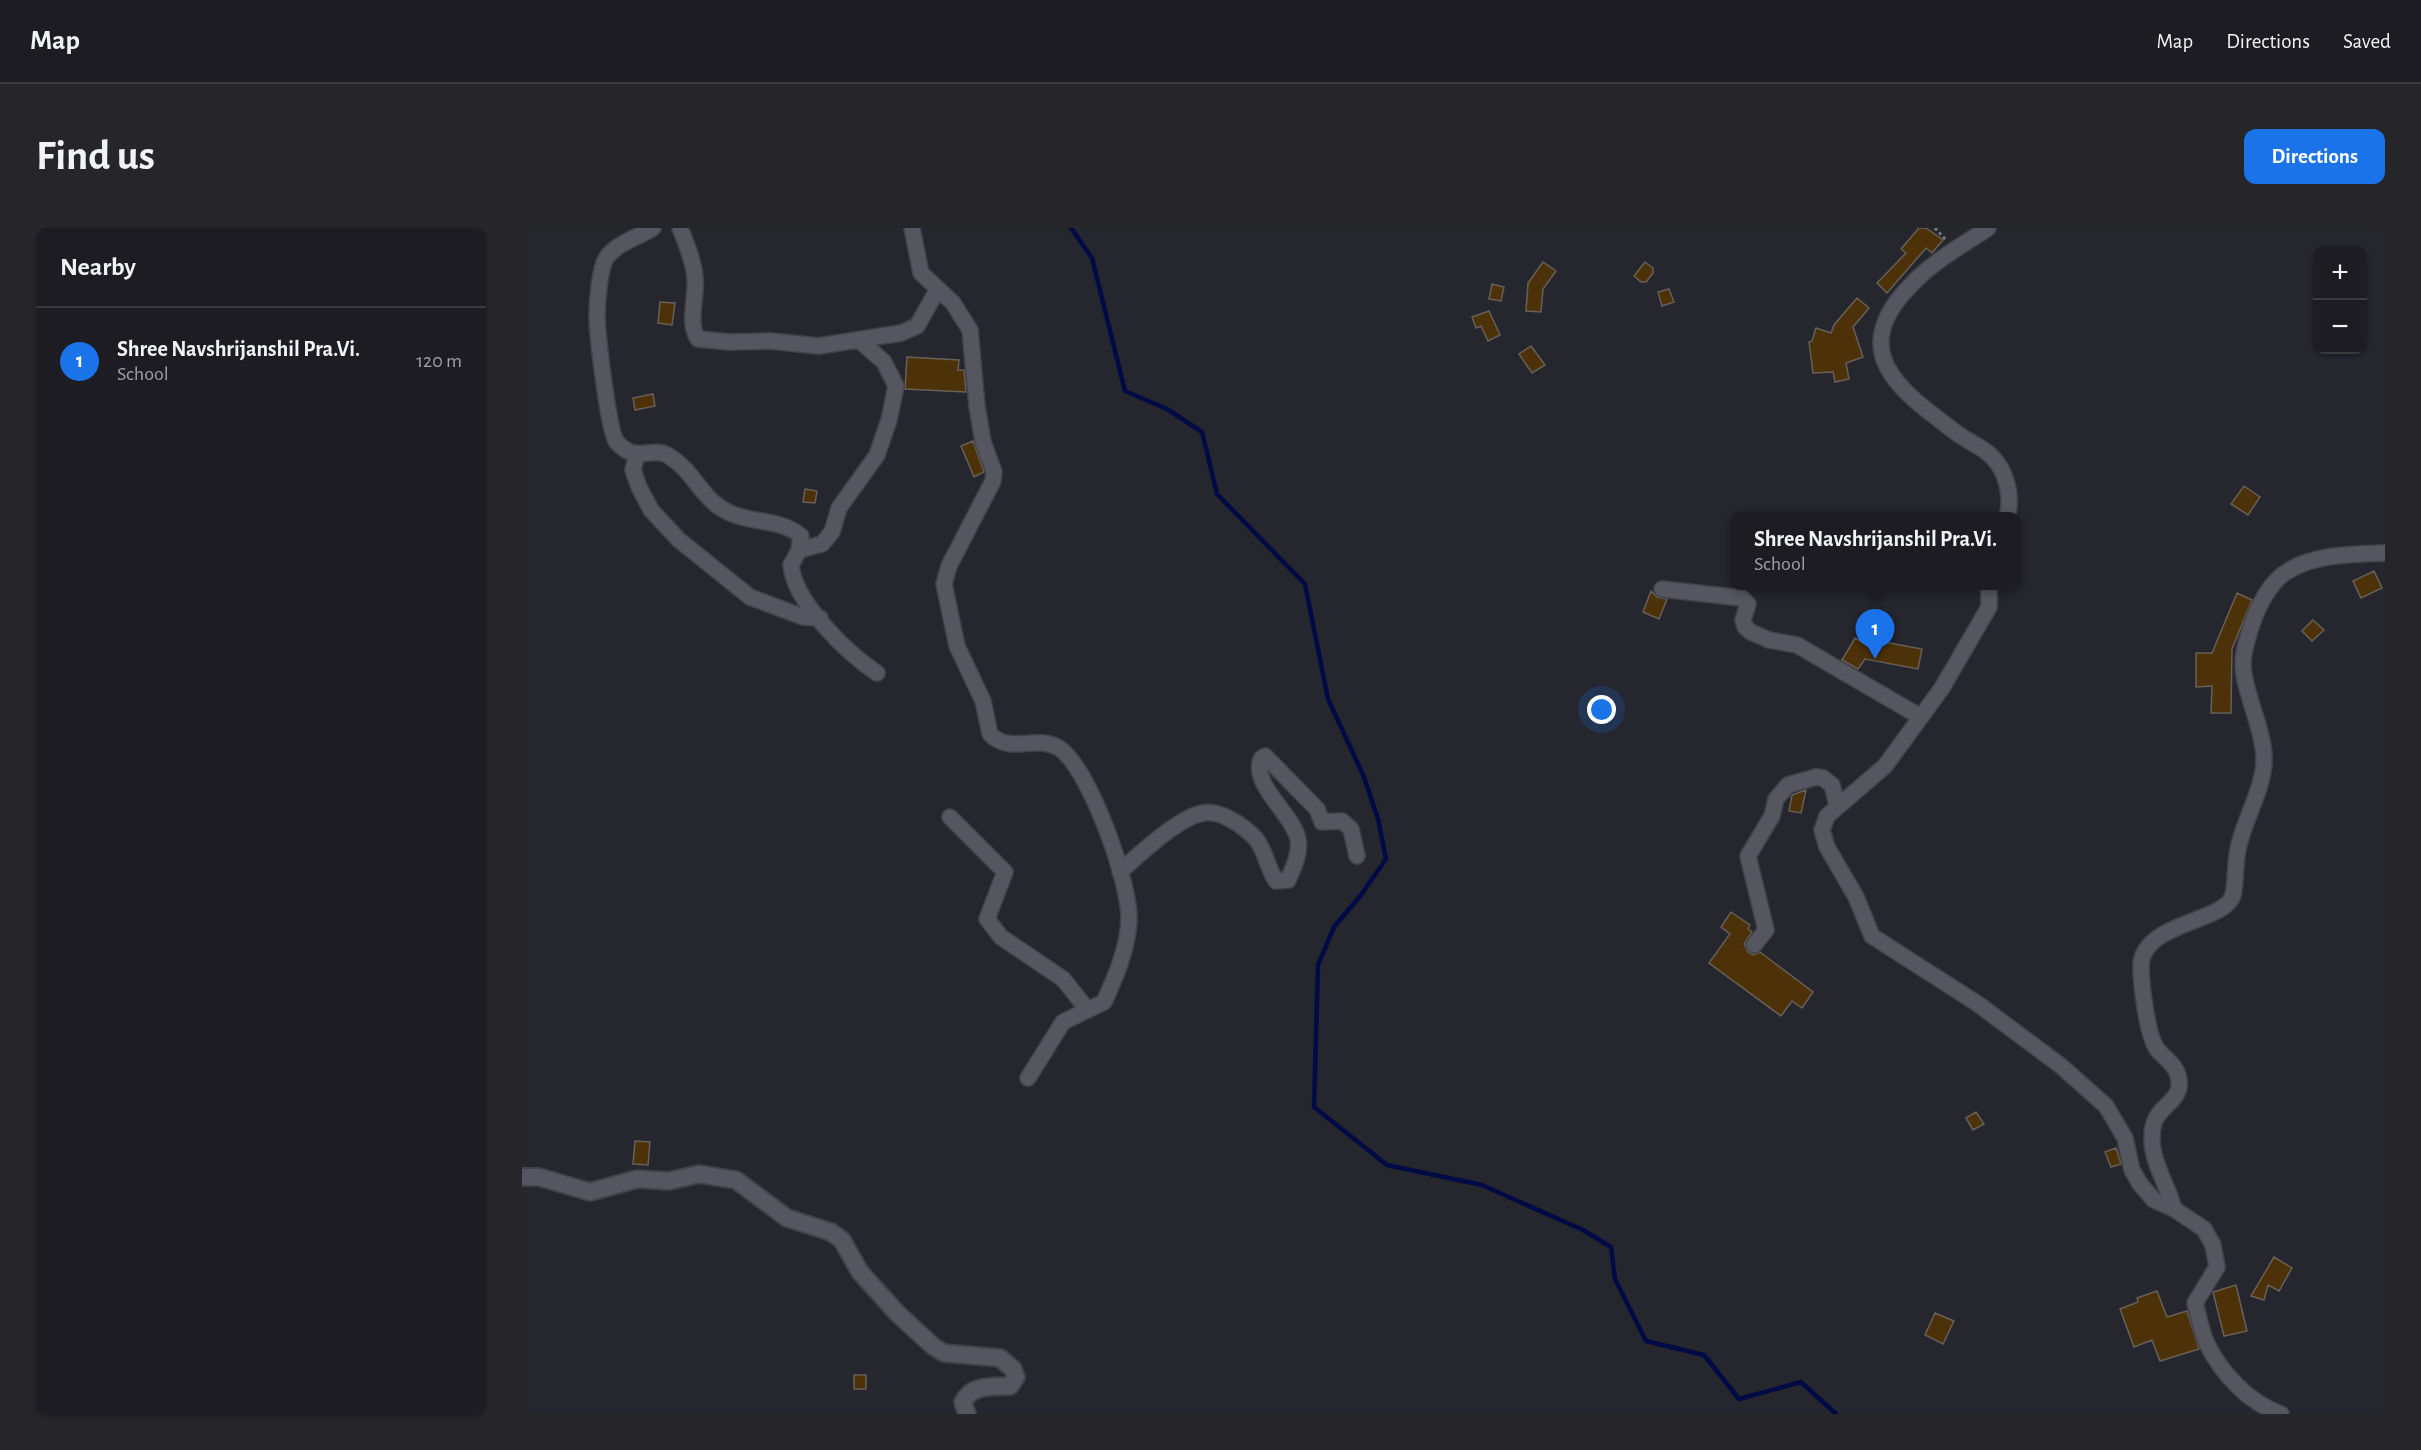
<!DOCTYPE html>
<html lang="en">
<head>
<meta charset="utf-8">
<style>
	body { margin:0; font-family:"Alegreya Sans",sans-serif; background:#25252a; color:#f1f3f6 }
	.controls { position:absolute; right:18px; top:18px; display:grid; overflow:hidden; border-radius:12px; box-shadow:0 2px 4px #0004 }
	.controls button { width:54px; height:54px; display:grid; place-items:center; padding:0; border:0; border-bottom:2px solid #3a3a40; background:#1c1c22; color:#f1f3f6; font:30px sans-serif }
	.you { position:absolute; left:1080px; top:482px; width:21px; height:21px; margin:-15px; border:4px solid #fff; border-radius:50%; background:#1a73e8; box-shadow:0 0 0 9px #1a73e833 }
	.badge { display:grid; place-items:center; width:39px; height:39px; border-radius:50%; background:#1a73e8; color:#fff; font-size:20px; font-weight:700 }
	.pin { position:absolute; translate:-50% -50px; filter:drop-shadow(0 2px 3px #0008) }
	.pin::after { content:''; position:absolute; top:32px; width:21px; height:18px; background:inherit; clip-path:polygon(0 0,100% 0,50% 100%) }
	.popup { position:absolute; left:1208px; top:284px; width:291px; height:78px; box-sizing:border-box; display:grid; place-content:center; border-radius:12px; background:#1c1c22; filter:drop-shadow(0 2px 4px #0005); font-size:20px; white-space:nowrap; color:#a0a1a5 }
	.popup b { font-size:22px; color:#f1f3f6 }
	.popup::after { content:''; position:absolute; left:50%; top:100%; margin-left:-12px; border:12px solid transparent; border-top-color:#1c1c22 }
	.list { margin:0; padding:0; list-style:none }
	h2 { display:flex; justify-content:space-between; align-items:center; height:78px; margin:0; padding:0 24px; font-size:26px }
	h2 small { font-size:20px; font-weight:400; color:#a0a1a5 }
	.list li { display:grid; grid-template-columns:39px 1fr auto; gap:18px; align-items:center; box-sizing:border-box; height:108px; padding:0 24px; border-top:2px solid #3a3a40 }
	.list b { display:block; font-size:22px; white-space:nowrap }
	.list p { margin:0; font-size:20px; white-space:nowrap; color:#a0a1a5 }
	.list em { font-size:20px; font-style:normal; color:#a0a1a5 }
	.map { position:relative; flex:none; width:1863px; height:1186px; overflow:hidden; border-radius:12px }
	header { display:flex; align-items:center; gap:36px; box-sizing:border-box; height:84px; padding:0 30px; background:#1c1c22; border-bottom:2px solid #3a3a40 }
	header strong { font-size:28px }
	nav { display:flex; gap:33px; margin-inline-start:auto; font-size:21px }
	.intro { display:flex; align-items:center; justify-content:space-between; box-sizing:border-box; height:144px; padding:0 36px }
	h1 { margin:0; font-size:42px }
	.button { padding:15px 27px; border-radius:12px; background:#1a73e8; color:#fff; font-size:21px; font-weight:700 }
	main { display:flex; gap:36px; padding:0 36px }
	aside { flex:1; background:#1c1c22; border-radius:12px; box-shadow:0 2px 4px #0004 }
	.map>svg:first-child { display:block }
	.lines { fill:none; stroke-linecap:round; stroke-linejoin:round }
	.stream { stroke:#000a45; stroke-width:4.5 }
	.building { fill:#4d3209; stroke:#676058; stroke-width:1.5 }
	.minor-casing { stroke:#42434a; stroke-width:18 }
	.tertiary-casing { stroke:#42434a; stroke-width:20 }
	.path { stroke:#797a81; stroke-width:3; stroke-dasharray:3 3; stroke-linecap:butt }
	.minor { stroke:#55565f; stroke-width:15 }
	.tertiary { stroke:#55565f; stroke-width:16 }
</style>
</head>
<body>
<header>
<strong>Map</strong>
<nav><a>Map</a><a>Directions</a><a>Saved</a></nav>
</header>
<div class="intro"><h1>Find us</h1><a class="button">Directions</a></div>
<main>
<aside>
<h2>Nearby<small></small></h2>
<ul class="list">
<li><span class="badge">1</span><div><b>Shree Navshrijanshil Pra.Vi.</b><p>School</p></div><em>120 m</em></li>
</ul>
</aside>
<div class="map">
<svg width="1863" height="1186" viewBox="0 0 1863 1186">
	<rect width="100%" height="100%" fill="#25262e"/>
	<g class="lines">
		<!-- stream -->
		<path class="stream" d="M549,0L570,30L603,163L645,181L680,204L695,266L783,356L806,471L842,549L856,591L864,631L839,667L812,699L796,737L792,879L865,937L960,957L1061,1002L1089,1019L1093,1051L1124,1113L1182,1127L1217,1171L1279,1154L1314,1186"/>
	</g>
	<!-- building -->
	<path class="building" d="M1397,0H1404L1421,12L1410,25L1404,20L1365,65L1355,55L1384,25L1379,21Z
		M1021,34L1034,43L1021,61L1019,84L1004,83L1006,55Z
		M1123,34L1131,40V45L1124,54H1119L1112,48Z
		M970,56L982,59L979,73L967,71Z
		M1147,61L1152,74L1140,78L1136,64Z
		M1335,70L1347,80L1331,99L1341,129L1324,135L1327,151L1313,154L1311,144L1291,145L1287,114L1290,113L1294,100L1309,105L1312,97Z
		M138,74L153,75L150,97L136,95Z
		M967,83L978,107L966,113L959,98L954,100L950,89Z
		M1009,118L1023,137L1010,145L997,126Z
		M385,129L437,132L436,142H442L444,164L383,161Z
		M131,166L133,178L113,182L111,170Z
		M451,213L462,244L452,249L439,218Z
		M1722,258L1738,269L1726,287L1709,276Z
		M283,261L295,263L293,275L281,274Z
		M1852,343L1860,360L1839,370L1831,353Z
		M1129,363L1135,369L1145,371L1137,391L1121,384Z
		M1715,365L1730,372L1710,421L1709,485H1689L1690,458L1674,459V425H1690Z
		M1791,392L1802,402L1790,413L1780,403Z
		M1333,410L1350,420L1351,412L1400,421L1396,441L1343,431L1336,441L1320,432Z
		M1284,562L1279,585L1267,583L1270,567Z
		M1209,684L1228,697L1226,701L1230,704L1222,716L1226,724L1231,727L1238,724L1291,764L1280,780L1270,773L1259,788L1187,735L1208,706L1199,699Z
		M1454,884L1462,896L1451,902L1444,890Z
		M113,913L128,914L126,937L111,936Z
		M1594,920L1599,936L1589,939L1583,924Z
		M1752,1029L1770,1040L1757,1063L1746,1057L1742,1072L1729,1068Z
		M1714,1057L1725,1103L1702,1108L1691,1064Z
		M1635,1063L1645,1089L1665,1083L1677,1121L1638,1133L1630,1112L1612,1119L1598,1081L1616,1074L1615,1070Z
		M1413,1085L1432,1093L1421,1116L1403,1107Z
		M332,1147H344V1161H332Z"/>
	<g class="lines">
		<defs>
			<path id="minor" d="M131,0C117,9 95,15 85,29C77,40 75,77 75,91C76,111 86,199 94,213C96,216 101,220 104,222C118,231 133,219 147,228C172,243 180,272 206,284C229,296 258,290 279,308L277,322L269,337C272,374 325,425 355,445
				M158,0C164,15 172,34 173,50C175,70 165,94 176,111L207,114L248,113L297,118L379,105L395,98L416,61
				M390,0L399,45L431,75L448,102L455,178L461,214L472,244L471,253L427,338L422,356L435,418L461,473L468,506C489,527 514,506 537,520C567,539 608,655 607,691C606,720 594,748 582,774L541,794L506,850
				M1466,0C1441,17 1410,34 1389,57C1322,125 1380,164 1436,206C1450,216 1466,221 1476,236C1486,250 1490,273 1485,288
				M115,226L111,242L117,259L129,282L157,312L228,369L281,389L298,390
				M277,322L300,316L310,304L317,280L355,227L367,192L374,158L362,134L337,112
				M1467,358V379L1420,460L1363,538L1305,588L1300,602L1305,619L1334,669L1350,708L1456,776L1539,838L1584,878L1603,910L1610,942L1618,956L1632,972L1652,981L1682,1001L1691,1017L1695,1039L1673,1075C1677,1088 1679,1104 1685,1116C1700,1146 1727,1175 1759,1186
				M1140,361L1220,370L1226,376L1221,392L1223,399L1229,404L1247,412L1275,417L1397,488
				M428,589L483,644L465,691L479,709L541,751L565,781
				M598,644C616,627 657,589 681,585C699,582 722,598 734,611C744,624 745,639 754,653L766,652C771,641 779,624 776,611C771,586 729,557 739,531L743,528L795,581L800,594L820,593L829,601L835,628
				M1232,717L1244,702L1226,628L1250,588L1254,571L1266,557L1294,549L1301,550L1310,557L1315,577
				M1652,981C1645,953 1623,926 1632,895C1636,879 1660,872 1657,853C1656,838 1644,832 1635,821C1625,807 1619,756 1619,737C1621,694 1704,694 1711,667C1715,649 1712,631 1718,613C1725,586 1742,559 1742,531C1743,509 1726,471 1722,447C1719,430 1724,415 1729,399C1735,380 1748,353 1766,343C1792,326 1833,326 1863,325"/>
			<path id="tertiary" d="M0,949H17L68,964L115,951L147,953L177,946L214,952L265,990L309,1004L320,1012L338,1044L375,1085L412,1119L422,1125L478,1130L491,1141L494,1149L488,1158C470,1159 450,1156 441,1174L445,1186"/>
		</defs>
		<!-- minor casing -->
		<use href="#minor" class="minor-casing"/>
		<!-- tertiary casing -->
		<use href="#tertiary" class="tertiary-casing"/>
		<!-- path -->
		<path class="path" d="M1413,0L1424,12"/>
		<!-- minor -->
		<use href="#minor" class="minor"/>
		<!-- tertiary -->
		<use href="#tertiary" class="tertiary"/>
	</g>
</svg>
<div class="controls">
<button>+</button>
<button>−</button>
</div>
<div class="you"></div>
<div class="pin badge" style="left:1353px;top:431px">1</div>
<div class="popup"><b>Shree Navshrijanshil Pra.Vi.</b>School</div>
</div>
</main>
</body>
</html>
